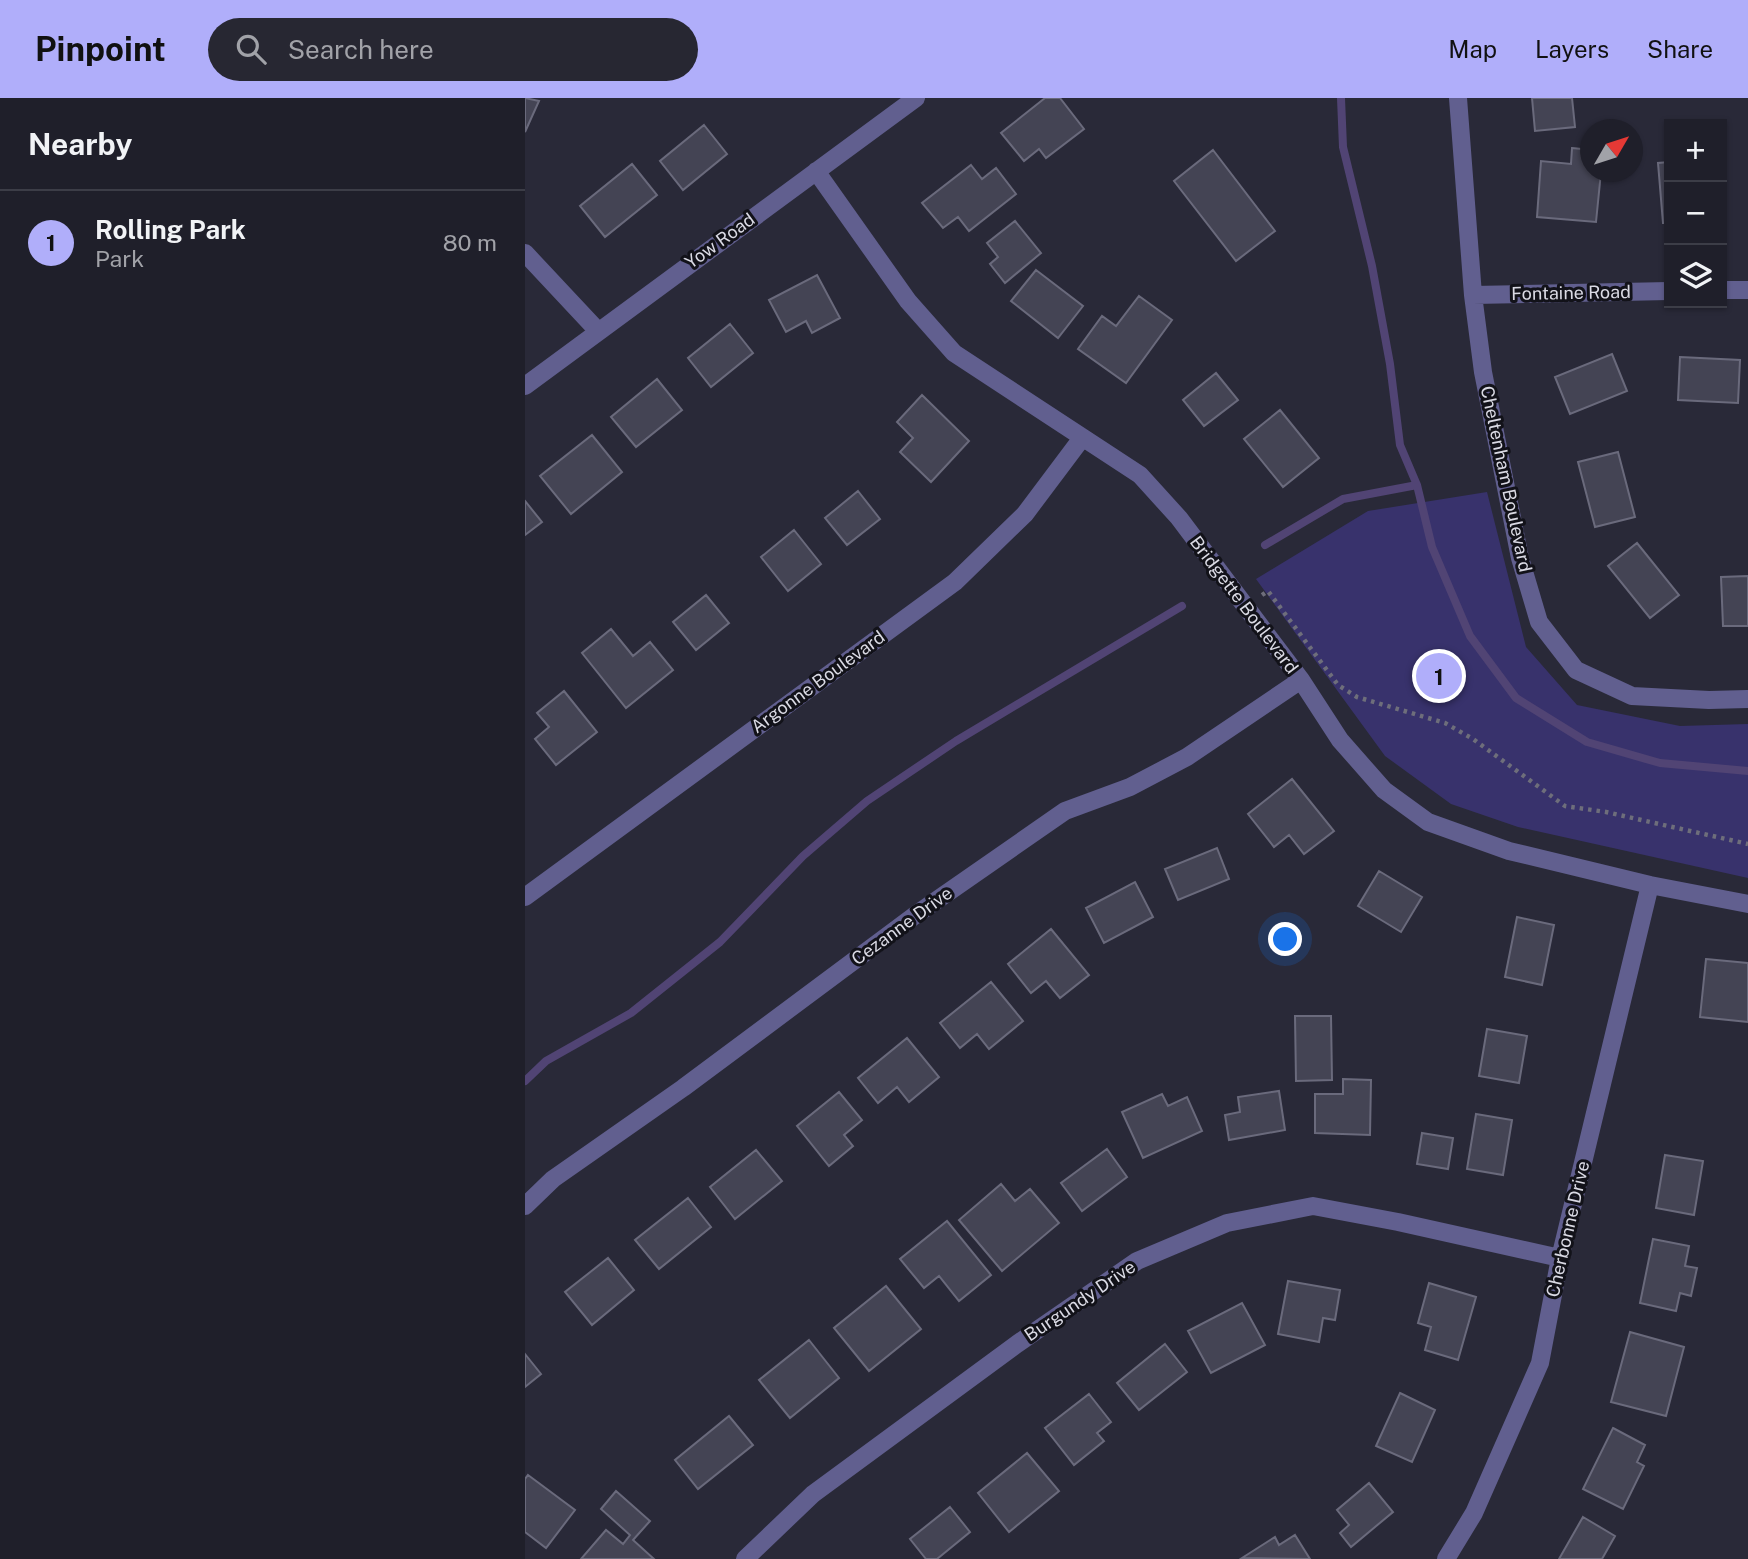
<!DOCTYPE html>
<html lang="en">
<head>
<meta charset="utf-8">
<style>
	body { margin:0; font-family:"Public Sans",sans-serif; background:#272732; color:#f1f3f6 }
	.controls { position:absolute; right:21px; top:21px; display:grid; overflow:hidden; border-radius:0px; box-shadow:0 2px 5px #0004 }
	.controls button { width:63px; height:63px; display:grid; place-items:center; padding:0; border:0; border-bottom:2px solid #3c3d47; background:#1f1f2a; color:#f1f3f6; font:35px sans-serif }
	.compass { position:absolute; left:1055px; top:21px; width:63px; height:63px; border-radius:50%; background:#1f1f2a; box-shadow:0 2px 5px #0004; rotate:51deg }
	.you { position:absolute; left:761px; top:842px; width:24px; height:24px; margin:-18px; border:5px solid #fff; border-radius:50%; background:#1a73e8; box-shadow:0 0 0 10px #1a73e833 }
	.badge { display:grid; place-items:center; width:46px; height:46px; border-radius:50%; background:#b0aefa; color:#111; font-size:23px; font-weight:700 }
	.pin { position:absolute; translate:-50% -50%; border:4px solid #fff; box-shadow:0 2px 7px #0006 }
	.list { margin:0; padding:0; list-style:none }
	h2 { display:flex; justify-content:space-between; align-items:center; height:91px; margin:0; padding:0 28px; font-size:30px }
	h2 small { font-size:23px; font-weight:400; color:#a1a2a8 }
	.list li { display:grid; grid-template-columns:46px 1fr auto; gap:21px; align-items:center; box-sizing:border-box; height:105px; padding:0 28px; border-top:2px solid #3c3d47 }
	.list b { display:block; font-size:26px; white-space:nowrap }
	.list p { margin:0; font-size:23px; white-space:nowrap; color:#a1a2a8 }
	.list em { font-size:23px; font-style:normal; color:#a1a2a8 }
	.icon { flex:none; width:38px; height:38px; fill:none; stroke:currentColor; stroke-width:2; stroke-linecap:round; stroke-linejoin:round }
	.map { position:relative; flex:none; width:1223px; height:1461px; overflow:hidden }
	header { display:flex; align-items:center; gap:42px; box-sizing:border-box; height:98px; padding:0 35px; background:#b0aefa; color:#111 }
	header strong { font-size:33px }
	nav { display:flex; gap:38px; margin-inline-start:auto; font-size:24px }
	.search { width:490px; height:63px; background:#272732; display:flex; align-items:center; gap:18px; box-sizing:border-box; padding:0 24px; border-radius:38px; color:#a1a2a8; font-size:26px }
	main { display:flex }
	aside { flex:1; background:#1f1f2a }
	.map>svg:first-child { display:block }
	.green { fill:#38326c }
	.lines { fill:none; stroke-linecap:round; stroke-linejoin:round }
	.stream { stroke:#514474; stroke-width:8 }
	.building { fill:#444454; stroke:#6a6a7c; stroke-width:2 }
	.path { stroke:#6e6e7b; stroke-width:4.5; stroke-dasharray:3.5 5; stroke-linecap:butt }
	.minor { stroke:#615f8f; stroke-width:18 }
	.labels { text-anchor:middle; stroke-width:6; stroke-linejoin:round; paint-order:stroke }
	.street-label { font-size:18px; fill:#dadae4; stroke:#121219 }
</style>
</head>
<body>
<header>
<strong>Pinpoint</strong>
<div class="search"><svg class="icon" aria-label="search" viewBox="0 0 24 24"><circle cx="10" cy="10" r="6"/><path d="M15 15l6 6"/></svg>Search here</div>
<nav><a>Map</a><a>Layers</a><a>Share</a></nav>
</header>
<main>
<aside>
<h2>Nearby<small></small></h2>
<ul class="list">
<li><span class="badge">1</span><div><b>Rolling Park</b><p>Park</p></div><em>80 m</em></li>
</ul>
</aside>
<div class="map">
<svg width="1223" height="1461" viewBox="0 0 1223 1461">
	<rect width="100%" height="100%" fill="#292938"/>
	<!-- green -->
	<path class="green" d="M962,394L1001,549L1052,607L1155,628L1223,626V780L993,729L926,706L860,658L731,481L843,413Z"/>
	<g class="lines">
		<!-- stream -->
		<path class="stream" d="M816,0L818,49L847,168L865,266L875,347L892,387L907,449L945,538L991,600L1062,644L1135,665L1223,673
			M740,447L818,401L892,387
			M0,983L21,963L106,915L195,844L278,758L342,703L431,643L657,508"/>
	</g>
	<!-- building -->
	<path class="building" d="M0,0L14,3L0,34Z
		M520,0H535L559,31L521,60L514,51L499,63L476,35Z
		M1007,0H1047L1050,29L1010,33Z
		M179,27L202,56L158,92L135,63Z
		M1047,50L1066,52V74H1076L1071,124L1012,119L1016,63L1046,66Z
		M688,52L750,133L711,163L649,83Z
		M1144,64V125H1138L1133,65Z
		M107,66L132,97L80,139L55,108Z
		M446,67L457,81L471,70L491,96L444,133L433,119L418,130L397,105Z
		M490,123L516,155L480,185L465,166L473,159L462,145Z
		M511,172L558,208L533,240L486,203Z
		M292,177L315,220L287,235L281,223L261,234L244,202Z
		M614,198L647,222L601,285L553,251L577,218L591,228Z
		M205,226L228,255L186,289L163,260Z
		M1087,256L1102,293L1045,316L1030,279Z
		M1155,259L1215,262L1213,305L1153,302Z
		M691,275L713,302L679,328L658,302Z
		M132,281L157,312L111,349L86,319Z
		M397,297L444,343L406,384L375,354L388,340L372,324Z
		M755,312L794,360L758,389L719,341Z
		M67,337L97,374L46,416L15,378Z
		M1093,354L1110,419L1070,429L1053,364Z
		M333,393L355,421L322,447L300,420Z
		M0,403L17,424L0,437Z
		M269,432L296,466L263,493L236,459Z
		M1112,445L1154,497L1125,520L1083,468Z
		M1223,478V528H1198L1196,479Z
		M181,497L204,525L171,552L148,524Z
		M86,531L108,558L125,544L148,572L101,610L57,555Z
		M39,593L72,634L31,667L10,641L24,629L12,615Z
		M767,681L809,733L779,756L764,737L749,749L723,716Z
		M692,750L704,781L653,802L640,771Z
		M854,773L897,799L876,834L833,808Z
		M610,784L628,819L579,845L561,810Z
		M992,819L1029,827L1017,887L980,879Z
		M526,831L564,877L535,900L521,883L506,895L483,866Z
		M1181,861L1223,865V924L1175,919Z
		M466,884L498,923L464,951L452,936L435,950L415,925Z
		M770,918H806L807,982L771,983Z
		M962,931L1002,938L994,985L954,978Z
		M382,940L414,979L384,1004L372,989L353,1005L333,980Z
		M818,981L846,982L845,1037L790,1035V996H818Z
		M754,993L760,1032L704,1042L700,1017L715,1014L713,999Z
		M314,994L337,1022L319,1037L328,1048L304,1068L272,1028Z
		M637,996L643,1008L662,999L677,1033L618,1060L597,1014Z
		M951,1016L987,1022L978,1077L942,1071Z
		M897,1035L928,1040L923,1071L892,1066Z
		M582,1051L602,1079L557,1113L536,1085Z
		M231,1052L257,1083L210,1121L185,1089Z
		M1140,1057L1178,1063L1169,1117L1131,1110Z
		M476,1086L490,1103L505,1091L534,1125L477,1173L434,1122Z
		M163,1100L186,1129L134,1171L110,1142Z
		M422,1123L466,1177L434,1203L414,1178L399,1190L375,1161Z
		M1128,1141L1164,1148L1160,1168L1172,1170L1166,1198L1155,1195L1151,1213L1115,1205Z
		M83,1160L109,1192L67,1227L40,1194Z
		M763,1183L815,1192L810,1222L798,1220L794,1244L753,1236Z
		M904,1185L951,1199L933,1262L900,1252L906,1229L893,1225Z
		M361,1188L396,1231L344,1273L309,1230Z
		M717,1205L740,1247L686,1275L663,1233Z
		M1105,1234L1159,1249L1141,1318L1086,1304Z
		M284,1242L314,1280L265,1320L234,1282Z
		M640,1246L662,1274L614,1312L592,1285Z
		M0,1256L16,1276L0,1289Z
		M875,1295L910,1312L887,1364L851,1348Z
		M564,1296L586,1324L572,1335L579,1343L549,1367L520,1330Z
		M204,1318L228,1347L173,1391L150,1362Z
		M1088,1330L1120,1347L1112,1364L1119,1368L1098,1411L1058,1391Z
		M502,1355L534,1393L484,1434L453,1395Z
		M3,1377L50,1412L21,1450L0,1434V1381Z
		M844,1385L868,1414L826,1449L815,1435L824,1427L812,1412Z
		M91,1393L125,1423L108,1442L129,1461H56L81,1432L98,1446L105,1437L76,1411Z
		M425,1409L445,1434L412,1461H401L385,1441Z
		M1058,1419L1090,1438L1077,1461H1034Z
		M770,1437L785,1461L717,1460L750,1439L754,1447Z"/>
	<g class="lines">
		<!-- path -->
		<path class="path" d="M737,497L743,493L813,587L832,599L920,625L948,641L1040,708L1081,714L1223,746"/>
		<!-- minor -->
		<path class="minor" d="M933,0L948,197L958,274L995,460L1014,524L1051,572L1107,598L1184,602L1223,601
			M291,73L383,203L429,255L615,377L654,420L776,582L815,642L859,692L903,724L984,753L1125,787L1223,806
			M0,155L73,233
			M1197,192H1223
			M948,197L1144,193
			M0,288L391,0
			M0,799L430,484L500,416L557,340
			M0,1108L28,1081L158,990L389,818L540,713L605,689L662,659L776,582
			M220,1461L288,1396L492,1246L612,1163L702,1125L788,1108L873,1124L1035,1160
			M921,1461L949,1415L1015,1265L1035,1160L1125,787"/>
	</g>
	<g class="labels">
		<!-- street labels -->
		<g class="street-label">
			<text transform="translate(195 143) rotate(-36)" y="6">Yow Road</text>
			<text transform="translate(1046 195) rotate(-1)" y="6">Fontaine Road</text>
			<text transform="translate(981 381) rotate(78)" y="6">Cheltenham Boulevard</text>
			<text transform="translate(719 507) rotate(53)" y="6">Bridgette Boulevard</text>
			<text transform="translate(293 584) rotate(-36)" y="6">Argonne Boulevard</text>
			<text transform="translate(377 828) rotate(-36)" y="6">Cezanne Drive</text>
			<text transform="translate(1043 1131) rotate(-77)" y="6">Cherbonne Drive</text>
			<text transform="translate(555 1203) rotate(-34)" y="6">Burgundy Drive</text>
		</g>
	</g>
</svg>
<div class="controls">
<button>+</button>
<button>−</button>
<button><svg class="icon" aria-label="layers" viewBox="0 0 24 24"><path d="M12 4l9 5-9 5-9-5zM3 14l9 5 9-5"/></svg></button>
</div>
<svg class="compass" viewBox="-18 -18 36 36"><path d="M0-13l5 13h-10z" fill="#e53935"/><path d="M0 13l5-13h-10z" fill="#a1a2a8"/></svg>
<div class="you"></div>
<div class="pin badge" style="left:914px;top:578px">1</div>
</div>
</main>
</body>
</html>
